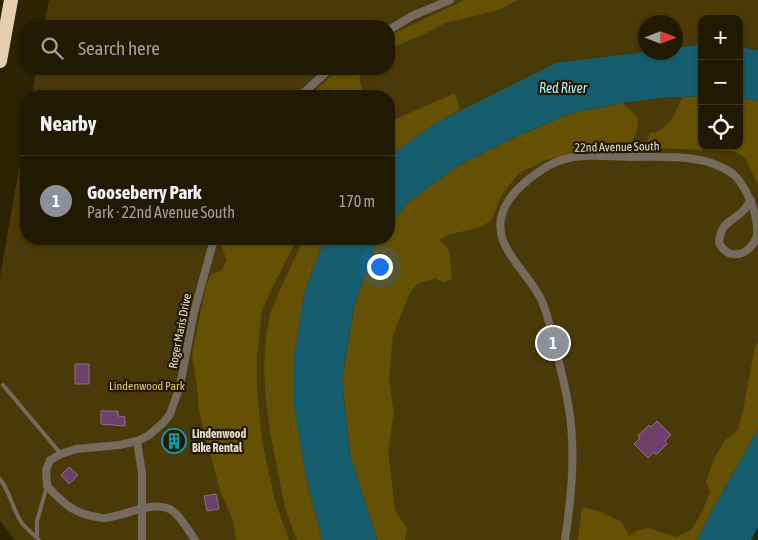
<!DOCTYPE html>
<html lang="en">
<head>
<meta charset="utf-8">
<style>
	body { margin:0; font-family:"Asap Condensed",sans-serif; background:#2d2711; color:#f1f3f6 }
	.controls { position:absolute; right:15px; top:15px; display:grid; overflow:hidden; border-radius:10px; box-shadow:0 1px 4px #0004 }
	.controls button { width:45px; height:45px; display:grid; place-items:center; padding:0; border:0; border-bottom:1px solid #3e3824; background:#211a02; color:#f1f3f6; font:25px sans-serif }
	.compass { position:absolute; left:638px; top:15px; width:45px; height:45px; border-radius:50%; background:#211a02; box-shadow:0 1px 4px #0004; rotate:90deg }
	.you { position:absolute; left:379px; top:266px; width:18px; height:18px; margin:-12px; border:4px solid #fff; border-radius:50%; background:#1a73e8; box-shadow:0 0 0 8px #1a73e833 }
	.badge { display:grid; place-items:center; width:32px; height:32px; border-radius:50%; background:#8c9099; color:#fff; font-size:16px; font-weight:700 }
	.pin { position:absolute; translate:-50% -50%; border:2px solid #fff; box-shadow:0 1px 5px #0006 }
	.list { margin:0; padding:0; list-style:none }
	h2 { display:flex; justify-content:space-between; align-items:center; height:65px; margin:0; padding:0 20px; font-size:21px }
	h2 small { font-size:16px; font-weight:400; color:#a2a199 }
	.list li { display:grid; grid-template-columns:32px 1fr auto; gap:15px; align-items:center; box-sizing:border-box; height:90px; padding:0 20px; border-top:1px solid #3e3824 }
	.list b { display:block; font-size:19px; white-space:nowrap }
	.list p { margin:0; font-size:16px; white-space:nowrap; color:#a2a199 }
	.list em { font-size:16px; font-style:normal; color:#a2a199 }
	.icon { flex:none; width:28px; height:28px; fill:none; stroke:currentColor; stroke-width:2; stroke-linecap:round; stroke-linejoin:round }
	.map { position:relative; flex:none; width:758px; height:540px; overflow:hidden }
	.search { position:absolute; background:#211a02; box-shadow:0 1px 4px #0004; left:20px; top:20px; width:375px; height:55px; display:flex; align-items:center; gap:12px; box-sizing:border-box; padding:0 18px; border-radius:20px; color:#a2a199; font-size:19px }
	.panel { position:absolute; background:#211a02; box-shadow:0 1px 4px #0004; left:20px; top:90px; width:375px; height:155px; border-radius:20px }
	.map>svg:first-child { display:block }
	.green { fill:#493a07 }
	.forest { fill:#655104 }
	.water { fill:#155c6d }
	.building { fill:#6f406b; stroke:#8d7189 }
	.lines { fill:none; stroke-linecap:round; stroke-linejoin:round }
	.lane { stroke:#756a5e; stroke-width:4 }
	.street { stroke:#756a5e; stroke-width:8 }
	.highway { stroke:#e8ceb0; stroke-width:14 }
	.labels { text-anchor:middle; stroke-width:4.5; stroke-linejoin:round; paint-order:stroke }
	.street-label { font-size:12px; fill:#e4decc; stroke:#231900 }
	.park-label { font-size:12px; fill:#e7c86a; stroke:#231900 }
	.poi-label { font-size:12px; font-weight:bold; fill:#e4decc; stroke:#231900; text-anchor:start }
	.water-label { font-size:14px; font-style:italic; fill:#a9ecff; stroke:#231900 }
</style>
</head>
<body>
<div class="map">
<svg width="758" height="540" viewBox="0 0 758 540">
	<rect width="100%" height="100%" fill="#2c2302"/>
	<!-- green -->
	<path class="green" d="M49,0H758V50L739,47V19H702V44L676,48V22H646L645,52L621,56L436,123L389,156V96H32L37,69H389V26H44Z
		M702,96V146H739V98L758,101V429L714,507L697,540H377L379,239H389V227L623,103L660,98Z
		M26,128V239H324L304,294L306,478L322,540H15L0,521V277Z"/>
	<!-- forest -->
	<path class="forest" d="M464,0H518L498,10L466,18L445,23L420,36L393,47L389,50V36Z
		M339,69H365L359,79L362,89L361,96H309Z
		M455,93L460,110L436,123L389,156V122Z
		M702,96V146H739V98L758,101V185L745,157L733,151L651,148L647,141L650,133L658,132L673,118L682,97Z
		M623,103L638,118L637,131L627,152L577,154L546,160L519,173L501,196L491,221L478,228L451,234L439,240L449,250L452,278L445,283L435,278L417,284L409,294L393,335L389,378L394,413L388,451L395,510L407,529L405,540H377L350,455L342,380L354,307L375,245L379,239H389V227L407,203L457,166L515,137L572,113Z
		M223,239H297L270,292L262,311L257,356V390L262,441L275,501L289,540H236L233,520L220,491L199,411L197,386L192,354L206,286L211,275L222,270L227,260L221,246Z
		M304,239H324L304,294L294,356L306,478L322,540H297L286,511L281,488L270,432L266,400L264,368L266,338L270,313L284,281Z
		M758,341V429L714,507L697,540H578L582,507L596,510L622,522L629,536L636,531L648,528L676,537L691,530L703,510L710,492L706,481L714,459L724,441L738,430L744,405L755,347Z"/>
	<!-- water -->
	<path class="water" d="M702,44V96L660,98L623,103L572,113L515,137L457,166L407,203L389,227V156L436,123L556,63L645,52H676V48Z
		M739,47L758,50V101L739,98Z
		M324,239H379L375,245L354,307L342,380L350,455L377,540H322L306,478L294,408V356L304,294Z
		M758,429V527L751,540H697L714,507Z"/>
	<!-- building -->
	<path class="building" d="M75,364H89V384H75Z
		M101,411H118V416L125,417V426L101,424Z
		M657,421L671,435L665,441L667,444L656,455L654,452L648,458L634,444L640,438L638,436L649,425L651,427Z
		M69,467L78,475L69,484L61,475Z
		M216,494L219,509L207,511L204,496Z"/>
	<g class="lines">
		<!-- lane -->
		<path class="lane" d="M3,385L61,454
			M0,479C11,493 12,509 22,523C26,529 34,534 39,540
			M37,537V521L47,486"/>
		<!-- street -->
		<path class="street" d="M389,30L412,16L450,0
			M300,96L330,69
			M137,441L142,473V540
			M195,540C189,531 182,519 174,512C156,497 122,518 103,518C99,518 95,516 91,516C70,511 62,501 47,486L46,470L50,460L61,454L76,449L119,445L137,441L148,436L164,422L170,414L180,386L194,312L214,239
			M565,540C570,507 574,472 572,439C571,409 563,378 556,350C552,333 548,315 541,299C526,268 484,242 507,203C516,187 542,167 559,161C581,153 607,156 630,157C662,157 706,153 733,174C740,180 745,189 749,198C754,209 758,223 757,235C755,245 744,256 733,254C726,254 722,248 719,243C721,221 730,224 743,211C746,208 748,204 751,200"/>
		<!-- highway -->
		<path class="highway" d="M0,61L11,0"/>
	</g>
	<!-- icons -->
	<defs>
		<symbol id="building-ring" viewBox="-11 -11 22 22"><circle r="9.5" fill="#231900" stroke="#0f9aa8" stroke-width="1.5"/><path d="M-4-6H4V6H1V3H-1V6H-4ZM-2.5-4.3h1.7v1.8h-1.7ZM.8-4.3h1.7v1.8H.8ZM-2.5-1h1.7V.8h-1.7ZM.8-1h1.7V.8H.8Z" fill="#0f9aa8"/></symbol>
	</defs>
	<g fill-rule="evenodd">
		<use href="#building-ring" x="160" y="427" width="28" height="28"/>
	</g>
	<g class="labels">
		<!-- street labels -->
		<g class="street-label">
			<text transform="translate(617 147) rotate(-1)" y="4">22nd Avenue South</text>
			<text transform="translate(180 331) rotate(-79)" y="4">Roger Maris Drive</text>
		</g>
		<!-- park labels -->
		<g class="park-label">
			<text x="147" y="390">Lindenwood Park</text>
		</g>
		<!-- poi labels -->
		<g class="poi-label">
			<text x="192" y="438">Lindenwood<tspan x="192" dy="14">Bike Rental</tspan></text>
		</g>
		<!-- water labels -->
		<g class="water-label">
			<text x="563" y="93">Red River</text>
		</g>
	</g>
</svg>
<div class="controls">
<button>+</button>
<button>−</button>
<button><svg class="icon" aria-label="locate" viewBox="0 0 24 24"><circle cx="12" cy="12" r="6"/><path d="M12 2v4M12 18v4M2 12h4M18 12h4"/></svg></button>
</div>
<svg class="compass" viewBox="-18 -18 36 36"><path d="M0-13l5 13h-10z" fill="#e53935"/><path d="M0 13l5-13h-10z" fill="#a2a199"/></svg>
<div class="you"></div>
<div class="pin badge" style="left:553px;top:343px">1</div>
<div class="search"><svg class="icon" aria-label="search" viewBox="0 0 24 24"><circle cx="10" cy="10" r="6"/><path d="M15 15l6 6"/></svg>Search here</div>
<section class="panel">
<h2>Nearby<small></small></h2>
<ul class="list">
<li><span class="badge">1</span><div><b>Gooseberry Park</b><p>Park · 22nd Avenue South</p></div><em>170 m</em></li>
</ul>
</section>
</div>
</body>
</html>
